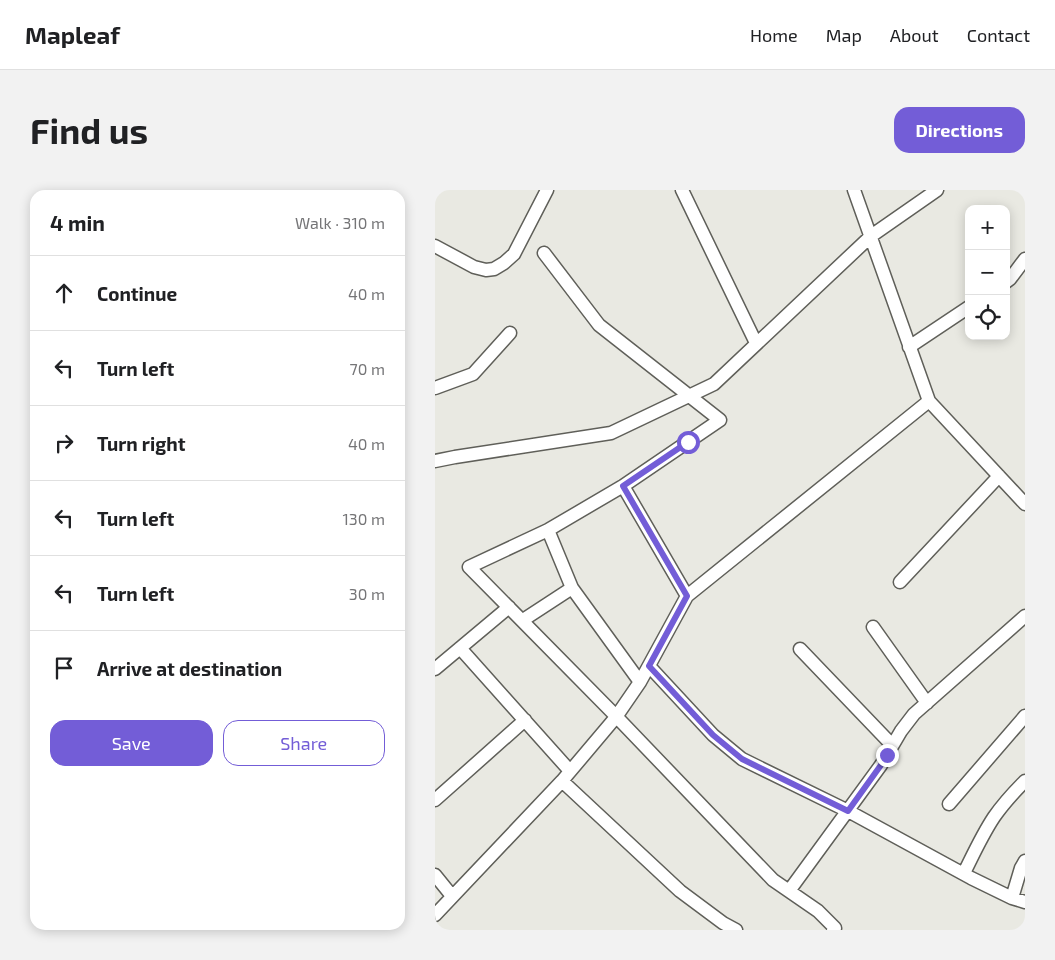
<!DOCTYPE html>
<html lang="en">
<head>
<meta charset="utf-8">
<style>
	body { margin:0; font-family:"Exo 2",sans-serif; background:#f2f2f2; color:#202124 }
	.controls { position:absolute; right:15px; top:15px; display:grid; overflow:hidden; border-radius:10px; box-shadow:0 2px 12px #0003 }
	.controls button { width:45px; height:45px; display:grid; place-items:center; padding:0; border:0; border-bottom:1px solid #e0e0e0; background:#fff; color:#202124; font:25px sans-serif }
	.stop { position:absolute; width:15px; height:15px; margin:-11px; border:4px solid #735dd7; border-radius:50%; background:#fff }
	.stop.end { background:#735dd7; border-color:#fff; box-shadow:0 1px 5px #0008 }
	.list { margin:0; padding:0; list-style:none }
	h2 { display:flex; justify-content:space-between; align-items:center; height:65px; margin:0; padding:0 20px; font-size:21px }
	h2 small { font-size:16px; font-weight:400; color:#757577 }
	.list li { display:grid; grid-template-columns:32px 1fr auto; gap:15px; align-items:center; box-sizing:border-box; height:75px; padding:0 20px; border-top:1px solid #e0e0e0 }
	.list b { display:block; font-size:19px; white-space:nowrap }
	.list em { font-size:16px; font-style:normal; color:#757577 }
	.actions { display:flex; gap:10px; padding:15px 20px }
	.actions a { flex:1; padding:11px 0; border:1px solid #735dd7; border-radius:15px; text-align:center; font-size:18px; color:#735dd7 }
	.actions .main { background:#735dd7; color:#fff }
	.icon { flex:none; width:28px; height:28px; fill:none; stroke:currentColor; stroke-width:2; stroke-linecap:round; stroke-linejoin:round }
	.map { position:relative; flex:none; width:590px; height:740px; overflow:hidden; border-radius:15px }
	header { display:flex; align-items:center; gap:30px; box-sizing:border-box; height:70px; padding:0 25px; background:#fff; border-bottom:1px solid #e0e0e0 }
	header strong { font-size:24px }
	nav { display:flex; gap:28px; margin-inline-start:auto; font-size:18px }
	.intro { display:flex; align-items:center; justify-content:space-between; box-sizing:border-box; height:120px; padding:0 30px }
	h1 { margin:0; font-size:35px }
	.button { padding:12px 22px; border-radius:15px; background:#735dd7; color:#fff; font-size:18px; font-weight:700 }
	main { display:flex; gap:30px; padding:0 30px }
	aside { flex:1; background:#fff; border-radius:15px; box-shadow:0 2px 12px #0003 }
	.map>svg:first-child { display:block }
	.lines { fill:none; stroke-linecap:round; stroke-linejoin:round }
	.minor-casing { stroke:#5f5f59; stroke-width:15 }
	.minor { stroke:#fff; stroke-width:12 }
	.route { stroke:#735dd7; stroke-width:6 }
</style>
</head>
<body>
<header>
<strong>Mapleaf</strong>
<nav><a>Home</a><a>Map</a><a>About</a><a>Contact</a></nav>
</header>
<div class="intro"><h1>Find us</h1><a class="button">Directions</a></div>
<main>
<aside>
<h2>4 min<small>Walk · 310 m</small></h2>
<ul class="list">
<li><svg class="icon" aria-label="ahead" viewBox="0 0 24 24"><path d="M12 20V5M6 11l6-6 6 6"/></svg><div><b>Continue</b></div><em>40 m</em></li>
<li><svg class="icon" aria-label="left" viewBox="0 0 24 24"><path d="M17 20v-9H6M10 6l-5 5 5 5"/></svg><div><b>Turn left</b></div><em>70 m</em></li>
<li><svg class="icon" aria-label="right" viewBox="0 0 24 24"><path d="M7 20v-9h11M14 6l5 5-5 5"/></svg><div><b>Turn right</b></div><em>40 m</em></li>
<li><svg class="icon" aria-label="left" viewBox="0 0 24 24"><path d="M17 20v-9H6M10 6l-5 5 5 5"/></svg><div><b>Turn left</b></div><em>130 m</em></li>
<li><svg class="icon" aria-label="left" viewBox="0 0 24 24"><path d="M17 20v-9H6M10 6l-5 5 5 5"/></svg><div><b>Turn left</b></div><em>30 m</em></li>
<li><svg class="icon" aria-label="arrive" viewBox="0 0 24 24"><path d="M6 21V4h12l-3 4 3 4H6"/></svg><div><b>Arrive at destination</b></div></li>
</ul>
<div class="actions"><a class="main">Save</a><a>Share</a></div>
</aside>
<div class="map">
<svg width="590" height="740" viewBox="0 0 590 740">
	<rect width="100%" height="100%" fill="#e9e9e2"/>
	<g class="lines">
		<defs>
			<path id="minor" d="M247,0L321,153
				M419,0L494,211L590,314
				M0,56L39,77L51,80L59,79L69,73L79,64L112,0
				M109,63L164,135L285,230L188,296L113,340L34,377L176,521L338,690L383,721L400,738L398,740
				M571,92L575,89L590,69
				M474,157L534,117
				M0,198L38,184L75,143
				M0,271L20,267L176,243L279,194L436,46L502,0
				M188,296L252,406
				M113,340L137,398L205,492
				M465,392L564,286
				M88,430L137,398
				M438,437L492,513
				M25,458L135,581
				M365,459L457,555
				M214,476L278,545L307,569L413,621L536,688L577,708L590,712
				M0,479L74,417
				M127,591L245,701L288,733L301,740
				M0,610L90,530
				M514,614L590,526
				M529,683C538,665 547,645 559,627C568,614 579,602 590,591
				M0,685L17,706
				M354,701L446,575L466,541L479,524L590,426
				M577,708L586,678L590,671
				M0,725L127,591L181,527L205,492L252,406L494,211"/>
		</defs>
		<!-- minor casing -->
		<use href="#minor" class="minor-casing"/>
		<!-- minor -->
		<use href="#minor" class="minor"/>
	</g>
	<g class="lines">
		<!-- route -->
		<path class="route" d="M253,252L188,296L252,406L214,476L278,545L307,569L413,621L446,575L452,565"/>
	</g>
</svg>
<div class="controls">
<button>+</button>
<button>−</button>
<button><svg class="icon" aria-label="locate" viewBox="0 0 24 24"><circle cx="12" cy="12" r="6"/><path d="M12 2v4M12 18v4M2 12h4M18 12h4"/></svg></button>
</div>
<div class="stop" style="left:253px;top:252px"></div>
<div class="stop end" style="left:452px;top:565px"></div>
</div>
</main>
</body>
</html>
